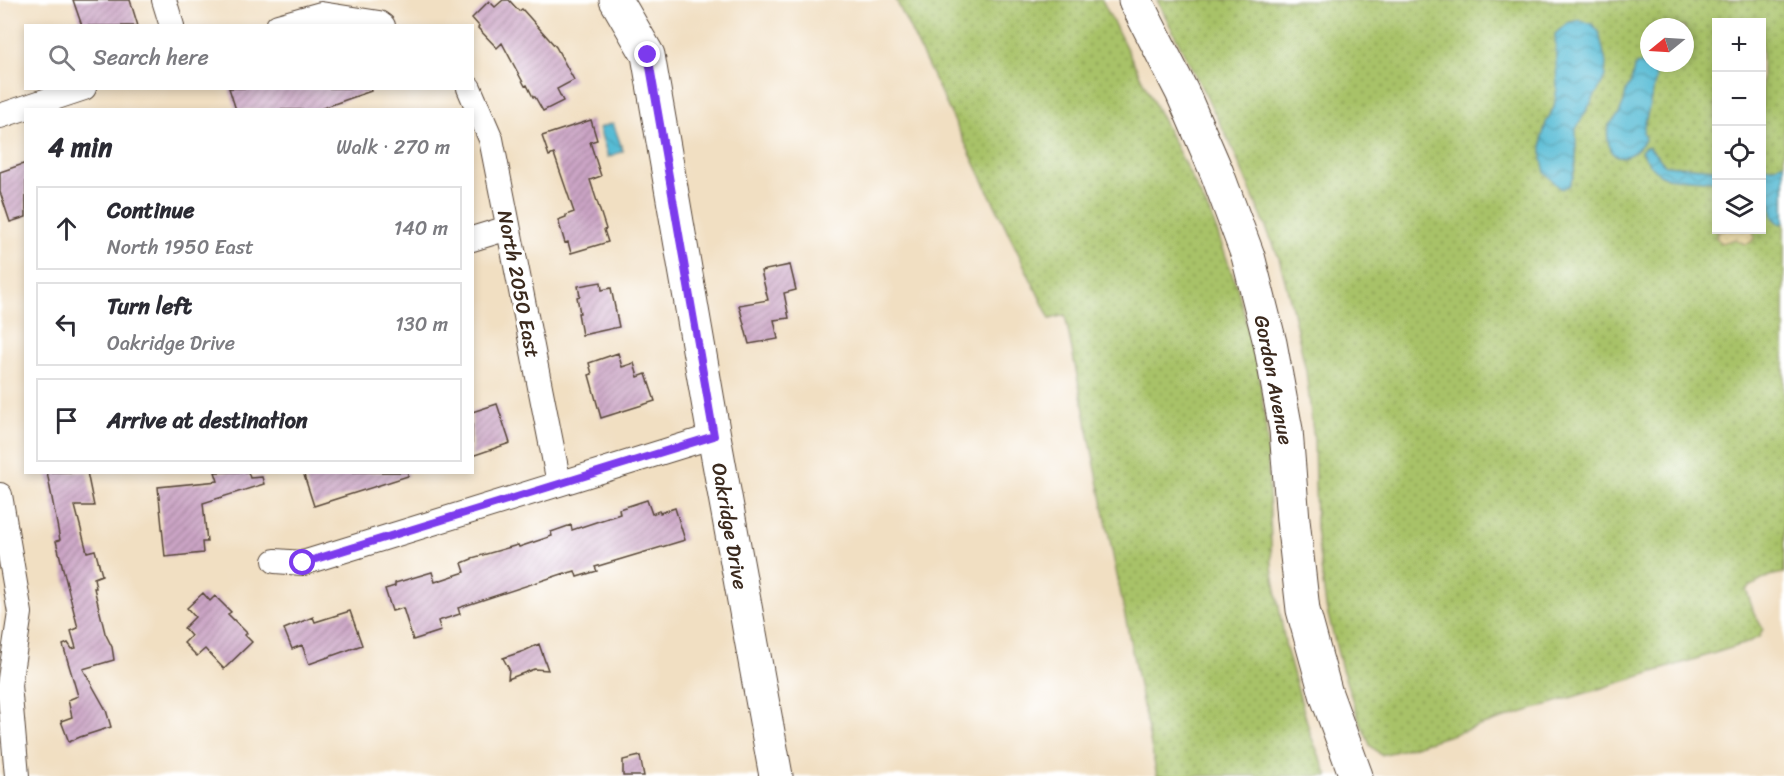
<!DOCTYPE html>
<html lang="en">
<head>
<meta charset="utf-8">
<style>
	body { margin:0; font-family:Sriracha,sans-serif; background:#f2f2f3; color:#2b2b33 }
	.controls { position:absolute; right:18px; top:18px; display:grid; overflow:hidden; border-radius:0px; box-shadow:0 3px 9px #0003 }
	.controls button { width:54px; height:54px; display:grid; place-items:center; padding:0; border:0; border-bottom:2px solid #e1e1e2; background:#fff; color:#2b2b33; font:30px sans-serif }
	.compass { position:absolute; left:1640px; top:18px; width:54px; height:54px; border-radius:50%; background:#fff; box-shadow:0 3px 9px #0003; rotate:252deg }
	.stop { position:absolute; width:18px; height:18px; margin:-14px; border:4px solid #7c3aed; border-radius:50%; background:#fff }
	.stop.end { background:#7c3aed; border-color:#fff; box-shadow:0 2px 6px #0008 }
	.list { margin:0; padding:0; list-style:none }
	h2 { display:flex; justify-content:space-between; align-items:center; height:78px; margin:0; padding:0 24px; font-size:26px }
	h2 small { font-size:20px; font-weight:400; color:#7c7c81 }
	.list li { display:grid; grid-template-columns:39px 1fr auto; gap:18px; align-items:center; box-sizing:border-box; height:84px; margin:0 12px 12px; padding:0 12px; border:2px solid #e1e1e2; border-radius:0px }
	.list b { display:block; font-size:22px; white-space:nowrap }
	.list p { margin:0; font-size:20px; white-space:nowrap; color:#7c7c81 }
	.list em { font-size:20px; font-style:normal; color:#7c7c81 }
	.icon { flex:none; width:33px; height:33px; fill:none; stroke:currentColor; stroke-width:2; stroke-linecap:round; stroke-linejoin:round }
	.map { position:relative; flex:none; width:1784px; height:776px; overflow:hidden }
	.search { position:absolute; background:#fff; box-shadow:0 3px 9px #0003; left:24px; top:24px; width:450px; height:66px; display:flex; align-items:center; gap:15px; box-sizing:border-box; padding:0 21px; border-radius:0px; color:#7c7c81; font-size:22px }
	.panel { position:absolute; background:#fff; box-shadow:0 3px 9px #0003; left:24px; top:108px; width:450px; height:366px; border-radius:0px }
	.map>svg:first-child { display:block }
	.grass { fill:url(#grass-dots); stroke:#727643; stroke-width:1.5; fill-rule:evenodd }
	.sand { fill:url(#sand-dots); stroke:#94825e; stroke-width:1.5 }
	.water { fill:url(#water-waves); stroke:#49737a; stroke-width:1.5 }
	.building { fill:url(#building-hatch) }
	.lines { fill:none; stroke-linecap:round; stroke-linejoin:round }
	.street-casing { stroke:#564537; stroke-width:26 }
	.secondary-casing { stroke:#564537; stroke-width:35 }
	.street { stroke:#fff; stroke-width:24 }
	.secondary { stroke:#fff; stroke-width:33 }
	.route { stroke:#7c3aed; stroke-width:8 }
	.labels { text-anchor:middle; stroke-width:6; stroke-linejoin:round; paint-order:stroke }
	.street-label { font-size:20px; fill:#3b2a1e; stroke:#fff }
</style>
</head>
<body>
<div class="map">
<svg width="1784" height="776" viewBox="0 0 1784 776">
	<defs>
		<pattern id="grass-dots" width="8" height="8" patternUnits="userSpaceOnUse" patternTransform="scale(1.5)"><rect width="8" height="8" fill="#a8c268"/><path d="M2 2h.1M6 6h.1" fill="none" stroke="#8a9e55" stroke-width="1.8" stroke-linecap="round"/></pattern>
		<pattern id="sand-dots" width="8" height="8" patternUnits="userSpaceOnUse" patternTransform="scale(1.5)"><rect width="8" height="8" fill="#eeda9e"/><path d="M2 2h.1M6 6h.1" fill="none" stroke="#cdbb88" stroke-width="1.8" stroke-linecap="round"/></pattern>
		<pattern id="water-waves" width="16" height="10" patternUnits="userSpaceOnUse" patternTransform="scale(1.5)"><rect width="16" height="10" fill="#57bcd5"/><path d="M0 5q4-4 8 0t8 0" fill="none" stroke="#4999ac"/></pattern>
		<pattern id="building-hatch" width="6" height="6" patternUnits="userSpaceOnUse" patternTransform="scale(1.5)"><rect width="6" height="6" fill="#cba4c5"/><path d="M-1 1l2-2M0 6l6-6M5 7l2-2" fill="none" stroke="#a6869f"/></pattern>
	</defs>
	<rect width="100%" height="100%" fill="#fff"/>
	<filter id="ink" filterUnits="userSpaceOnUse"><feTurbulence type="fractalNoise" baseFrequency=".0167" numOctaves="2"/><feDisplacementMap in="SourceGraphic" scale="12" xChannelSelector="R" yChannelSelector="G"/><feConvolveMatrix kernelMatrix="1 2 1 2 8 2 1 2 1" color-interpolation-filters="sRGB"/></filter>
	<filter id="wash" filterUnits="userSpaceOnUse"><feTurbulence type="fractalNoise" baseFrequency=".008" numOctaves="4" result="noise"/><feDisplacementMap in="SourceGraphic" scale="24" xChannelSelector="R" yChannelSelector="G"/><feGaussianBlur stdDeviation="1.35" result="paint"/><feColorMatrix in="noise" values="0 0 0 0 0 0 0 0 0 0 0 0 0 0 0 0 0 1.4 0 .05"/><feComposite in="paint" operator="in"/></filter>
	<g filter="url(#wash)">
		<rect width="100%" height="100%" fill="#f1dfc2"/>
		<!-- grass -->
		<path class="grass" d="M896,0H1102L1212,218L1237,287L1259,372L1267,438L1272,567L1286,648L1311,736L1328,776H1157L1065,315L1050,319Z
			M1157,0H1784V573L1769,576L1746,589L1754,613L1763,629L1759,637L1747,643L1402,750L1381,755L1370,745L1358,717L1342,669L1326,607L1316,528L1314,441L1306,371L1291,303L1279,258L1231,145ZM1716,22H1762V230H1716ZM1649,27H1685V63H1649Z"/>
		<!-- sand -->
		<path class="sand" d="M1718,230H1753L1754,238L1751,242L1745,244L1735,239L1721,243L1716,237Z"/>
		<!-- water -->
		<path class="water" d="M1579,20L1592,24L1599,32L1606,63L1605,76L1600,87L1576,129V160L1573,177L1569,186L1561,189L1545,173L1542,159V137L1546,123L1554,107L1557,88L1555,34L1567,23Z
			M1643,63C1651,66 1655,71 1656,79L1643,131L1645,140C1625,168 1604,159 1608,126L1619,114L1624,102L1626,91L1631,82L1634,68L1637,64Z
			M613,123L623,151L608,157L599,128Z
			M1645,147H1649L1665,165L1716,169V182C1702,178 1674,180 1663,176C1653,171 1647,160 1641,151Z
			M1784,163V222L1781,224C1768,215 1774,214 1771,202C1770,198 1764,195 1762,191C1759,183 1762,173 1766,167H1775Z"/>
		<g id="blocks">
			<!-- building -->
			<path class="building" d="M73,0H130L138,26H82Z
				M503,0H509L519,11L522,9L556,47L574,80L557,89L563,101L543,111L535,97H533L527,85L525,86L502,43L497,48L478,28L479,26L472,18L489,1L495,7Z
				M229,88H370L371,91L317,110H236Z
				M591,120L597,140L590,142L601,176L590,180L606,229L604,230L608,242L571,253L568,242L565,243L558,220L566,217V215L574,212L554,154L549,156L542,136Z
				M26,163V217L10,222L0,192V172Z
				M790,265L796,290L784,293L789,318L774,320L778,339L749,344L739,305L768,300L761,271Z
				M601,282L602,290L611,288L619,327L582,335L578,313H580L577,297L580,296L578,286Z
				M618,353L622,367L634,363L638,377L646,374L655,401L601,418L589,375L592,374L589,363Z
				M497,404L510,443L472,456V412Z
				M47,472H87L94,506H75L87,552L95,550L102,575L94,578L96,588H94L105,633L112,647L114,660L83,669L106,710L111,727L80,737L69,742L61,721L72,717L68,700L78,696L63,645L68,643L72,649L76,648L71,631L78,628L56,541L60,540Z
				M215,472H248L250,478L262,477L264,484L203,503L207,542H202L203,553L165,557L158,487L218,481Z
				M303,472H408V476L314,506Z
				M647,500L652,514L659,511L660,513L675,508L685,540L595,567L597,571L577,577L575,571L565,574V573L458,608L460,614L438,621L441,631L413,640L403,608L392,611L385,589L395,586V583L432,572L435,582L465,572L462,563L472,559V558L518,545L519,547L552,536L551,532L571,525L572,530L620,514L619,509Z
				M203,593L210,601L215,596L231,612L228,614L247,633L245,635L252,642L224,669L205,649L197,656L184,643L191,636L184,628L195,617L187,608Z
				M350,611L362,645L309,664L302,645L292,649L284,629L313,617L315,622Z
				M539,644L548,670L534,669L508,679L509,669L503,658L524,651Z
				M640,756L644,776H623V760Z"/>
		</g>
	</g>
	<g filter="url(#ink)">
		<use href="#blocks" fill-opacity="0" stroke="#564537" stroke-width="1.5"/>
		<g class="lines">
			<defs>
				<path id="street" d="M164,0L172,26
					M278,26L321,14L379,23L383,26
					M469,88L491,139L559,483
					M0,116L84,88
					M472,239L508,228
					M0,495L20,613L9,685L17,776
					M275,561L303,563L714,436"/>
				<path id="secondary" d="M616,0L648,55L714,436L776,776
					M1135,0L1182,92L1217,173L1248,256L1270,343L1286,430L1293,520L1303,610L1326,694L1356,776"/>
			</defs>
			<!-- street casing -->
			<use href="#street" class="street-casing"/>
			<!-- secondary casing -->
			<use href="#secondary" class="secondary-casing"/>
			<!-- street -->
			<use href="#street" class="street"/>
			<!-- secondary -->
			<use href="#secondary" class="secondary"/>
		</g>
	</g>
	<g class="lines" filter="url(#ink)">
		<!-- route -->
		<path class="route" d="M303,563L714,436L648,55"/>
	</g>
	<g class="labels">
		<!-- street labels -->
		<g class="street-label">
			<text transform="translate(519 284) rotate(79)" y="7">North 2050 East</text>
			<text transform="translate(1274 380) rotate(79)" y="7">Gordon Avenue</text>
			<text transform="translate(730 526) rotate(80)" y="7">Oakridge Drive</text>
		</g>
	</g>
</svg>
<div class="controls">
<button>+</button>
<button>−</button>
<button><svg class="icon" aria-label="locate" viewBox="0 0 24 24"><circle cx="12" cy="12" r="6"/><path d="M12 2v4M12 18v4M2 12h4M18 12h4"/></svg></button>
<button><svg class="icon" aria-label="layers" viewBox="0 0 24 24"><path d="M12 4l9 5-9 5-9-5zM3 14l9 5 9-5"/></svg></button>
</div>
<svg class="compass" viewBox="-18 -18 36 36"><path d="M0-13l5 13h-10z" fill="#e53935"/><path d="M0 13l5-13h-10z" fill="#7c7c81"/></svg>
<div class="stop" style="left:303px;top:563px"></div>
<div class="stop end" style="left:648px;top:55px"></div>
<div class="search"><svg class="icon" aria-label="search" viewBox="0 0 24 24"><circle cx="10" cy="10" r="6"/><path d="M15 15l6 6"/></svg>Search here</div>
<section class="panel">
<h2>4 min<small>Walk · 270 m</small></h2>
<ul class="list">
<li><svg class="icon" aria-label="ahead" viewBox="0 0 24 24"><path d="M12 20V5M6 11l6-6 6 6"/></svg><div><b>Continue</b><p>North 1950 East</p></div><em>140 m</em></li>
<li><svg class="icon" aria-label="left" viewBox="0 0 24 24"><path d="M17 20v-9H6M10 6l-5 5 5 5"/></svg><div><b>Turn left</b><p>Oakridge Drive</p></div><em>130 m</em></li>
<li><svg class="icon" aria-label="arrive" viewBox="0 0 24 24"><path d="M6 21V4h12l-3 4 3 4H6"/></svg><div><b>Arrive at destination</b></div></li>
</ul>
</section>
</div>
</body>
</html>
